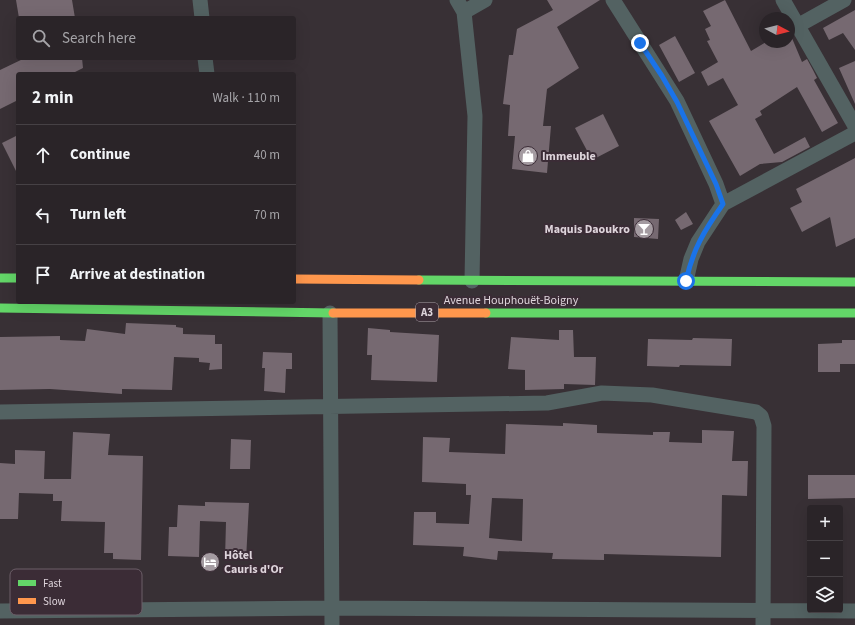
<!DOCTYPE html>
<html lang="en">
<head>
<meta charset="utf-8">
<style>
	body { margin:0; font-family:"Source Sans 3",sans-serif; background:#363034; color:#f1f3f6 }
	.controls { position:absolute; right:12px; bottom:12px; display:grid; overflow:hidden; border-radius:4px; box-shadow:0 4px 16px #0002 }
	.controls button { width:36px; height:36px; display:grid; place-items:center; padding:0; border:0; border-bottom:1px solid #464145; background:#2a2428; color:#f1f3f6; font:20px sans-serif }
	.compass { position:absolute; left:759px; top:12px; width:36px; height:36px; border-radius:50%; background:#2a2428; box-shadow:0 4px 16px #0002; rotate:97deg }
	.stop { position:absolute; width:12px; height:12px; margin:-9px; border:3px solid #1a73e8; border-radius:50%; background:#fff }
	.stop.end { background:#1a73e8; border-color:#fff; box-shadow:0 1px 4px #0008 }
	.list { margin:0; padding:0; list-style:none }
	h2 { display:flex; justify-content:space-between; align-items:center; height:52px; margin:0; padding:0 16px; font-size:17px }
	h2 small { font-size:13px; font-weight:400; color:#a5a4a8 }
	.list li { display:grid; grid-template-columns:26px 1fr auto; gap:12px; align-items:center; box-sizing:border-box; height:60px; padding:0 16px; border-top:1px solid #464145 }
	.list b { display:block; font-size:15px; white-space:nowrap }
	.list em { font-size:13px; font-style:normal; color:#a5a4a8 }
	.icon { flex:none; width:22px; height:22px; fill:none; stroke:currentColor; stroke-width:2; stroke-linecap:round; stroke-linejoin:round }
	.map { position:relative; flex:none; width:855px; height:625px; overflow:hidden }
	.search { position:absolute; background:#2a2428; box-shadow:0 4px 16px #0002; left:16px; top:16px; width:280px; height:44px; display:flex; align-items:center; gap:10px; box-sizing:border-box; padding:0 14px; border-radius:4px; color:#a5a4a8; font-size:15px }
	.panel { position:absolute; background:#2a2428; box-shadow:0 4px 16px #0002; left:16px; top:72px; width:280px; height:232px; border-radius:4px }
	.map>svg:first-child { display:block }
	.building { fill:#766971; fill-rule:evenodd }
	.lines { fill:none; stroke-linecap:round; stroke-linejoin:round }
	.street { stroke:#536262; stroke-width:15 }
	.fast { stroke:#63d668; stroke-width:9 }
	.slow { stroke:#ff974d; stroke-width:9 }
	.route { stroke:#1a73e8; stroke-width:5 }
	.labels { text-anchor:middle; stroke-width:4; stroke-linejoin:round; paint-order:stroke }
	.shield { fill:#3b2c36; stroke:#ada2aa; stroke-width:1 }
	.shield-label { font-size:11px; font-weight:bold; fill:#ded4db }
	.poi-label { font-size:12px; font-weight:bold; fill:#ded4db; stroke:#3b2c36; text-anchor:start }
	.street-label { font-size:12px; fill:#ded4db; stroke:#3b2c36 }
	.key { fill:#3b2c36; stroke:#6c5e68; stroke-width:1 }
	.key-label { font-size:11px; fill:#ded4db }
</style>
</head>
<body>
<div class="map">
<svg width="855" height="625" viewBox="0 0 855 625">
	<rect width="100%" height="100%" fill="#383035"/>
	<!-- building -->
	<path class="building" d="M16,0H72L75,18H19Z
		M547,0H600L557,27L579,68L547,89L543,126H551L547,173L512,169L515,136H508L510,105L503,104L509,55H513L517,29L553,10Z
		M725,0L751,51L766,42H789V31L802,62L807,59L813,70L817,78L814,80L838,123L822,132L797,87L760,111L762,115L755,119L774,154L805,137L810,147L782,162L760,164L740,176L709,121L738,105L723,78L708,86L701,72L718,62L707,41L710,40L705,29L711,26L703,11Z
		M855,10V50L843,33L829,40L823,28Z
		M675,36L695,73L679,82L659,45Z
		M25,58H82L83,68L71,74H18V100L0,109V70Z
		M855,61V104L839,68Z
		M603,114L619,146L592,160L575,128Z
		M18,135V175L2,143Z
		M855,158V238L836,247L830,217L802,232L790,208L802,202L796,189Z
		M686,212L693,224L681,230L675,220Z
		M634,218L659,219L658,239L634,237Z
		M126,323L176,325V327L183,328V334L215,335V344H222V369L209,370L210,363L199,362V358L174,357L172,390L122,389V394L50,389L0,390V337L60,336V340L85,341L87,329L125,334Z
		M368,328L390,330V332L439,335L437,382L371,380L372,355H367Z
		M559,330H573L574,357H596L595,385L564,384V389L525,390V370L508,369L511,337L559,340Z
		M693,338L732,339L731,366L680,365L679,367L647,366L648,339L692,340Z
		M842,340H855V364H840V372H818V344L842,343Z
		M263,352L292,353V369H286L285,393L264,391L265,368H262Z
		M563,423L597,425V433L653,435V432H670L669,442L702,443V430L734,431L732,461H748L747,496L722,495L721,557L604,554V560L552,559L553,553L498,551L497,560L463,556L464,547L413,545L414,512H436V523L469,524L471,495H466V484L422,482L423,437L450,438L449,452L505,454L506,424L563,426ZM492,498L523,499L522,541L489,538Z
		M73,432L110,434L108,455L143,456L141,560L113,559V553H104L105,522L61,521L62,501H53V494L19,493L18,519H0V463L15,464V450L45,451L44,479H71Z
		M231,439L251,440L250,469H230Z
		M808,475H855V498L808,499Z
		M205,502L249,503L246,560L225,559L226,522L200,521L199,557L168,556L169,527H177L178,505L205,506Z"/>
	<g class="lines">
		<!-- street -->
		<path class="street" d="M200,0L202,18
			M457,0L464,12L475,116L472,281
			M613,0L677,101L716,184L723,204
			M783,0L855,126
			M464,12L485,0
			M799,25L844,0
			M205,58L207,74
			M686,281L691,259L698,242L723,204L855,133
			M330,313L332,625
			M0,412L547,403L602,393L652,395L756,412L761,416L764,426L763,625
			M0,611L332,608L855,611"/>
		<!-- fast -->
		<path class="fast" d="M0,278H18
			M419,280L855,282
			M0,308L333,313
			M486,313H855"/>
		<!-- slow -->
		<path class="slow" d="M294,279L419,280
			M333,313H486"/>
	</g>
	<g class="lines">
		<!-- route -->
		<path class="route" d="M640,43L662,76L677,102L716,184L723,204C704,231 693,249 686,281"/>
	</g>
	<!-- icons -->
	<defs>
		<symbol id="shop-disc" viewBox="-11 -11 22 22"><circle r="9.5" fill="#a49ba1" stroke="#3b2c36"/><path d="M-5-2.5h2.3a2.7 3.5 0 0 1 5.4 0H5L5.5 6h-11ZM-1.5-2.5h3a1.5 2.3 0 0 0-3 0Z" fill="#fff"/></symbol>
		<symbol id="bar-disc" viewBox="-11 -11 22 22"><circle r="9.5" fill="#a49ba1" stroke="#3b2c36"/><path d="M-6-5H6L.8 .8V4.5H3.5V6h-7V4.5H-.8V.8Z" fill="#fff"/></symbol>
		<symbol id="hotel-disc" viewBox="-11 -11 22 22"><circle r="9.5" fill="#a49ba1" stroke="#3b2c36"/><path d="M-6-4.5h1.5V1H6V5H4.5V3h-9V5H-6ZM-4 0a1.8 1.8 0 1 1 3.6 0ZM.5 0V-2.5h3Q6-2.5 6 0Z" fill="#fff"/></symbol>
	</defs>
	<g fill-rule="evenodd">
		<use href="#shop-disc" x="517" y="145" width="22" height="22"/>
		<use href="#bar-disc" x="633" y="218" width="22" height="22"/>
		<use href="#hotel-disc" x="199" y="551" width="22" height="22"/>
	</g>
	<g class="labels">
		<!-- shield labels -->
		<rect class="shield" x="416" y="303" width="22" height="18" rx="3"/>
		<g class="shield-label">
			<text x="427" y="316">A3</text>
		</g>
		<!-- poi labels -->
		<g class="poi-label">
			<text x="542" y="160">Immeuble</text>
			<text x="630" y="233" text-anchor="end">Maquis Daoukro</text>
			<text x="224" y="559">Hôtel<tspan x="224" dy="14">Cauris d'Or</tspan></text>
		</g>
		<!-- street labels -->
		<g class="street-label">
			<text x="511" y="304">Avenue Houphouët-Boigny</text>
		</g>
	</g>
	<!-- legend -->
	<rect x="10" y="569" width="132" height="46" rx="6" class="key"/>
	<rect x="18" y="580" width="18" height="6" fill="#63d668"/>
	<rect x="18" y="598" width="18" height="6" fill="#ff974d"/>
	<g class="key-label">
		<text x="43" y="587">Fast</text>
		<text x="43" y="605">Slow</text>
	</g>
</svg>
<div class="controls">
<button>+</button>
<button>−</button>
<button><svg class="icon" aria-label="layers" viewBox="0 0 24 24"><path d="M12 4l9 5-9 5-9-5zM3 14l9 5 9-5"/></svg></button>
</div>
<svg class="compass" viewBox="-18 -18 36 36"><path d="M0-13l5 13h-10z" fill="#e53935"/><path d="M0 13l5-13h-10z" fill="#a5a4a8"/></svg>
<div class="stop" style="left:686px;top:281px"></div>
<div class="stop end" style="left:640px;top:43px"></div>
<div class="search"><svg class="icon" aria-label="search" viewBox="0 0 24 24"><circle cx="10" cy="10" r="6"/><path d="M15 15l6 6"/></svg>Search here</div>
<section class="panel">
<h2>2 min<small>Walk · 110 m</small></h2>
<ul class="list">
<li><svg class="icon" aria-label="ahead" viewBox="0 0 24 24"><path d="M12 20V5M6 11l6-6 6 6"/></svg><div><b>Continue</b></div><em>40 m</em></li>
<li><svg class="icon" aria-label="left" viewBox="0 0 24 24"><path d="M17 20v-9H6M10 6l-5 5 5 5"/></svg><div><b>Turn left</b></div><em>70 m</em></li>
<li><svg class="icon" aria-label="arrive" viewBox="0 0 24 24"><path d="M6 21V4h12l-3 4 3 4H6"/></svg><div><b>Arrive at destination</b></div></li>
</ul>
</section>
</div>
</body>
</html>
